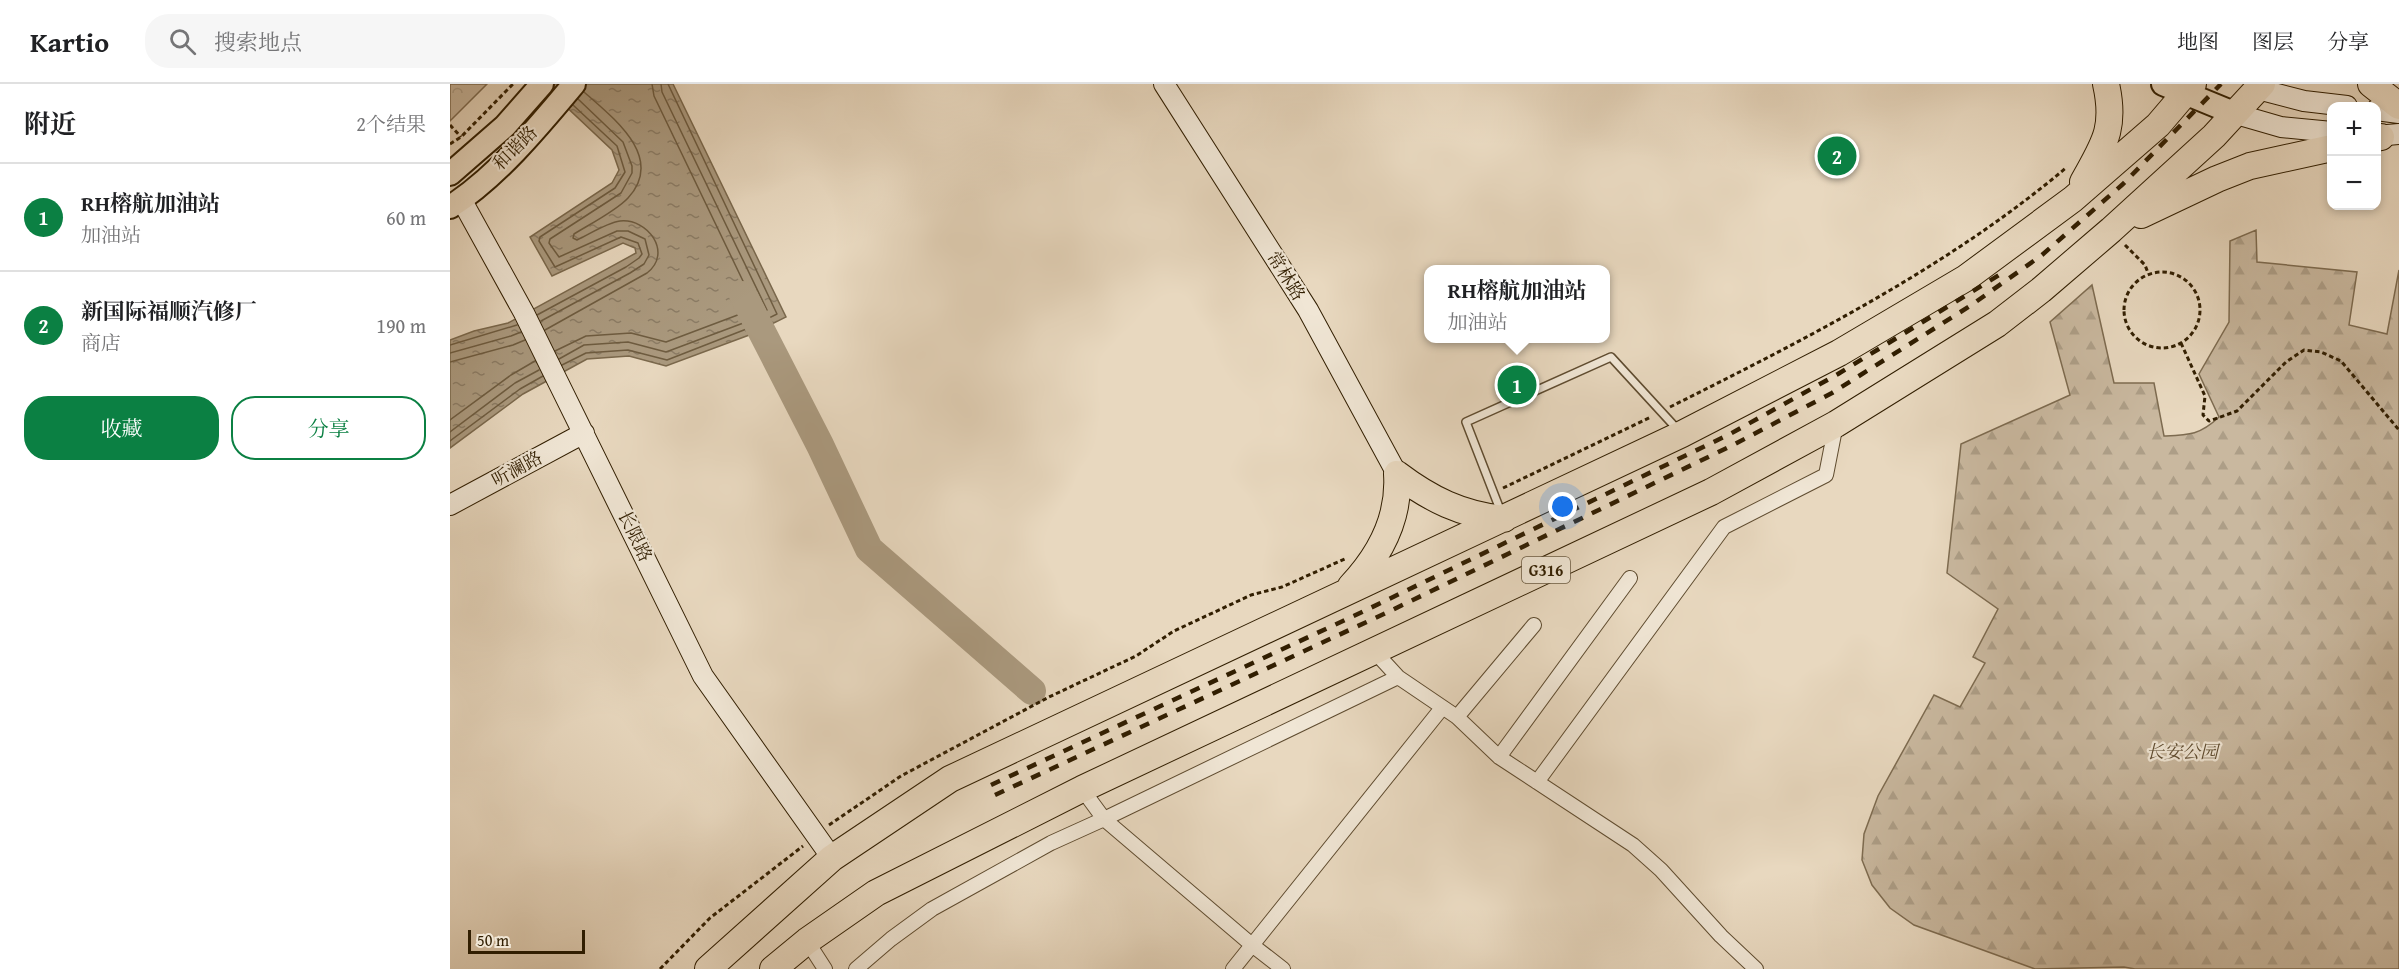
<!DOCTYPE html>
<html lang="zh">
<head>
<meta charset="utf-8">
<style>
	body { margin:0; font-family:"Gentium Book Plus","Noto Serif SC",serif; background:#f6f6f6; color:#202124 }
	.controls { position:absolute; right:18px; top:18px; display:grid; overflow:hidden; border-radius:12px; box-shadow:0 3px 9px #0003 }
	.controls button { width:54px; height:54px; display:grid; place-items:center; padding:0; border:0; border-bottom:2px solid #e0e0e0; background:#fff; color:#202124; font:30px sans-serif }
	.scale { position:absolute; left:18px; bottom:15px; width:117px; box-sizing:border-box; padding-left:6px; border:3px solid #311e01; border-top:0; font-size:16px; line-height:21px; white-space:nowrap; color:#311e01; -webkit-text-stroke:4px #f0e6d5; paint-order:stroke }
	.you { position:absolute; left:1113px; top:423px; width:21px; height:21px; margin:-15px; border:4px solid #fff; border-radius:50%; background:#1a73e8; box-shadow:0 0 0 9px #1a73e833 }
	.badge { display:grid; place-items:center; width:39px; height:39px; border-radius:50%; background:#0b8043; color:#fff; font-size:20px; font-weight:700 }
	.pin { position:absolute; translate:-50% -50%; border:3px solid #fff; box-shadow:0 2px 6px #0006 }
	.popup { position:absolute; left:974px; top:181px; width:186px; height:78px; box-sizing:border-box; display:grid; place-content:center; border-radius:12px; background:#fff; filter:drop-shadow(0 2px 4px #0005); font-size:20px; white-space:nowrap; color:#757577 }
	.popup b { font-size:22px; color:#202124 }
	.popup::after { content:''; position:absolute; left:50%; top:100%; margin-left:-12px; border:12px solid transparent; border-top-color:#fff }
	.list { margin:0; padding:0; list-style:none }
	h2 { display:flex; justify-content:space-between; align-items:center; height:78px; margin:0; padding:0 24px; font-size:26px }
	h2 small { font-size:20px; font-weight:400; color:#757577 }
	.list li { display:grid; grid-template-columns:39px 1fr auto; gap:18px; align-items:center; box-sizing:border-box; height:108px; padding:0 24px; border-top:2px solid #e0e0e0 }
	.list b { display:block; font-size:22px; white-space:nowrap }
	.list p { margin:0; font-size:20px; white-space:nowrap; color:#757577 }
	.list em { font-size:20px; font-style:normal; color:#757577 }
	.actions { display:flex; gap:12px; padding:18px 24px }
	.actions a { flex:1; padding:14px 0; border:2px solid #0b8043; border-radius:24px; text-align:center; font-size:21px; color:#0b8043 }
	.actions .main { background:#0b8043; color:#fff }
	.icon { flex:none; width:33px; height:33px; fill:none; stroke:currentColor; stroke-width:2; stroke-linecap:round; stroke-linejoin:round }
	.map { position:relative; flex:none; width:1949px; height:885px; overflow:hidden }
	header { display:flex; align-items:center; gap:36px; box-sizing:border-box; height:84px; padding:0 30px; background:#fff; border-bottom:2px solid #e0e0e0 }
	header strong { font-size:28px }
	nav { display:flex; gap:33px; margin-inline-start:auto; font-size:21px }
	.search { width:420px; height:54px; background:#f6f6f6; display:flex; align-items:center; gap:15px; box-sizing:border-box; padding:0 21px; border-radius:24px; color:#757577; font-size:22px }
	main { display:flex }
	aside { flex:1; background:#fff }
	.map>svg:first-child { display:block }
	.forest { fill:url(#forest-firs); stroke:#7d6b50; stroke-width:1.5 }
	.park { fill:url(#park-crowns); stroke:#7d6b50; stroke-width:1.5 }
	.water { fill:url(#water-ripples); stroke:#7a684c; stroke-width:1.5 }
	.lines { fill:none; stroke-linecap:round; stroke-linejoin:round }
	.shore { stroke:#6e5c40; stroke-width:1.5 }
	.river { stroke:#aa997e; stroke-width:28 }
	.lane-casing { stroke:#5f4c30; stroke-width:10 }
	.street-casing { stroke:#5f4c30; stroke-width:16 }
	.secondary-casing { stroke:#311e01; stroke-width:22 }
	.primary-casing { stroke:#311e01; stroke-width:26 }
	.highway-casing { stroke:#311e01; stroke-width:28 }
	.path { stroke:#311e01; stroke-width:3; stroke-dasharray:4.5 3; stroke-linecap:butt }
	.lane { stroke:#f0e6d5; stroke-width:7 }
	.street { stroke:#f0e6d5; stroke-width:14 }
	.secondary { stroke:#f0e6d5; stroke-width:20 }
	.primary { stroke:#e8d8bf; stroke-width:22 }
	.highway { stroke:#e8d8bf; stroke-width:26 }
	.rail { stroke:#311e01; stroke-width:4.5; stroke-dasharray:10 10; stroke-linecap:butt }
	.labels { text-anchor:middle; stroke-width:4.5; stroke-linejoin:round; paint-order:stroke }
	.shield { fill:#f0e6d5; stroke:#6a5a41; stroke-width:1.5 }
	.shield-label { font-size:16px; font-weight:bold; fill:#311e01 }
	.street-label { font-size:18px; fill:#311e01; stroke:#f0e6d5 }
	.park-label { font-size:18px; font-style:italic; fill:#5f4c30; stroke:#f0e6d5 }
</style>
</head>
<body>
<header>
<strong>Kartio</strong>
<div class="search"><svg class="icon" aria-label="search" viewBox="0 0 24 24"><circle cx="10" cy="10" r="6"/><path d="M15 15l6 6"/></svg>搜索地点</div>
<nav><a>地图</a><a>图层</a><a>分享</a></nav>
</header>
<main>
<aside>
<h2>附近<small>2个结果</small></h2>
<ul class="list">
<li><span class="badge">1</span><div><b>RH榕航加油站</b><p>加油站</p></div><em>60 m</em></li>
<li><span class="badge">2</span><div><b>新国际福顺汽修厂</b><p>商店</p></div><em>190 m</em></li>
</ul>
<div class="actions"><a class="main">收藏</a><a>分享</a></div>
</aside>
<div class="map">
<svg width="1949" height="885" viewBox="0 0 1949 885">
	<defs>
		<pattern id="forest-firs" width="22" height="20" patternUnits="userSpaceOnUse" patternTransform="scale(1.5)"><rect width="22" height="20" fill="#c9b89f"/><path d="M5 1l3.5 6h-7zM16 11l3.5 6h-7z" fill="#ad9e87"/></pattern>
		<pattern id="park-crowns" width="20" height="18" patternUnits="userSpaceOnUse" patternTransform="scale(1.5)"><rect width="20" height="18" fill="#c9b89f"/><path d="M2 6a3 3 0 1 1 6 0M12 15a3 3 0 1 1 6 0" fill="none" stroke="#ad9e87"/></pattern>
		<pattern id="water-ripples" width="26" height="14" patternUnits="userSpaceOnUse" patternTransform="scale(1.5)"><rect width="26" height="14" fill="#aa997e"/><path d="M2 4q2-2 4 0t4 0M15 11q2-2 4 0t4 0" fill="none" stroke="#8b7c65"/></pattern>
	</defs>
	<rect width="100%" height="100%" fill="#e8d8bf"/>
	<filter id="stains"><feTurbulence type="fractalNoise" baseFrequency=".00333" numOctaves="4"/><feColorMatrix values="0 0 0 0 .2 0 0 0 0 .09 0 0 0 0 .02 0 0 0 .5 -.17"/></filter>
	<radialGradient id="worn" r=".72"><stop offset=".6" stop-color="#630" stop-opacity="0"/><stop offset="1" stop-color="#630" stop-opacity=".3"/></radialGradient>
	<!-- forest -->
	<path class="forest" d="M1806,146L1807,178L1907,188L1899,241L1937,250L1949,186V885H1685L1674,883L1585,885L1464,841L1440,824L1422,801L1412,776L1414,750L1428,712L1484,611L1510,623L1535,579L1523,573L1548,525L1497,489L1511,360L1620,311L1600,238L1642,201L1664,299H1704L1714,352C1739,351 1750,351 1769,333L1749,290L1779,238L1780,157Z"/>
	<!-- park -->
	<path class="park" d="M0,0H37L0,37Z"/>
	<!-- water -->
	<path class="water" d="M92,0H223L336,233L302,250L216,282L179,272L137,275L73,310L0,364V256L24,247L58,239L186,169L185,164L173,159L102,192L80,153L162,99L169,86L162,66Z"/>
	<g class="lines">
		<!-- shore -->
		<path class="shore" d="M87,231L176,183L189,174L192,170L188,159L171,153L105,183L89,157L90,153L165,104L175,88L167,62L123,21
			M91,237L180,189L194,180L199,171L195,155L178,147H167L109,173L99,159L100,155L171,109L182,89V82L173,58L128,15
			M95,246L197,189C223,169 198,134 170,137C156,139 140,150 127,156L123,154L124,150C140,140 166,127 178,114C216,73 162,33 134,8
			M0,261L67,241
			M105,267L136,252L181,249L216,258L293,229L305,222L204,12L202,0
			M0,269L61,252L71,248
			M109,275L134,261L178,258L216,268L296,238L317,226L212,8L211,0
			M0,278L63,261L75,256
			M112,281L136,269L178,266L217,276L299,244L327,230L218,0
			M0,336L61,291L85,277
			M0,348L65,299L89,286
			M0,357L70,305L93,292"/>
		<!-- river -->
		<path class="river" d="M293,211L370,361L419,465L582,607"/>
		<defs>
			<path id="lane" d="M1051,428L1016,338L1161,273L1228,346"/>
			<path id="street" d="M925,568L948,593L1007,633L1049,673L1183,761L1211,786L1271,852L1306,885
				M1007,633L1084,541
				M1049,673L1180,494
				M1087,698L1274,443L1376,391L1386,340
				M632,705L654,735L802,861L833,885
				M357,857L375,885
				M406,885L441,855L482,825L601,759L654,735L948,593
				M783,885L992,624"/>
			<path id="secondary" d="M714,0L858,226L947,390
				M1808,5L1854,17L1897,22
				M1926,26L1949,29
				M1786,30L1831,43L1882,48
				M1926,52L1949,50
				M11,115L74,229L253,592L382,774
				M0,421L134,349"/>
			<path id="primary" d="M1713,0L1786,30
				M0,90L55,42L92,0
				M0,123C47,93 89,42 124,0"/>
			<path id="highway" d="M1921,0L1949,22
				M1926,54L1931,53
				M1633,98C1654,60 1666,45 1656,0
				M1691,131L1767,95L1800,82L1882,64
				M947,390C980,415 1012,431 1054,435
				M901,502C931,470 950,434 947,390
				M258,885L382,774L500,695L1232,350L1389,269L1516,194L1623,115L1708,41L1743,0
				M323,885L357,857L426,809L632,705L1261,408L1386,340L1547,240L1591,206L1661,146L1764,52L1812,0"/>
		</defs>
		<!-- lane casing -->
		<use href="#lane" class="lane-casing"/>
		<!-- street casing -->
		<use href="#street" class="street-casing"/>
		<!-- secondary casing -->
		<use href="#secondary" class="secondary-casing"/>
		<!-- primary casing -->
		<use href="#primary" class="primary-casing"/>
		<!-- highway casing -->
		<use href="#highway" class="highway-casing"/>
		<!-- path -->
		<path class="path" d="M0,41L11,53
			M0,60L11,53L63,0
			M1675,161L1695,181L1698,189
			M1674 226a38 38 0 1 1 76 0a38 38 0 1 1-76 0Z
			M1731,259L1755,312L1753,331L1759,337L1787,327L1836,278L1854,266L1871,268L1891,277L1949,346
			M1220,323C1356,255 1500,182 1617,83
			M1053,404L1201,333
			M379,741L451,692L599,613L686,572L724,547L801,511L832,503L897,474
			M210,885L260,834L353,762"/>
		<!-- lane -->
		<use href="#lane" class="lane"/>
		<!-- street -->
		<use href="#street" class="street"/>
		<!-- secondary -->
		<use href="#secondary" class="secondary"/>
		<!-- primary -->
		<use href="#primary" class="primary"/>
		<!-- highway -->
		<use href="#highway" class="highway"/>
		<!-- rail -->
		<path class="rail" d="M541,701L910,529L1280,350L1388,290L1554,188
			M545,711L938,528L1283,361L1382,309L1520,222L1592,171L1673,100L1771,0"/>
	</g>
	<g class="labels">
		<!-- shield labels -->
		<rect class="shield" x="1072" y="473" width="48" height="26" rx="4.5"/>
		<g class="shield-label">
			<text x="1096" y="492">G316</text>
		</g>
		<!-- street labels -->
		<g class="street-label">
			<text transform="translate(65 64) rotate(-45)" y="6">和谐路</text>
			<text transform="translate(836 192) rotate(58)" y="6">常林路</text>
			<text transform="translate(67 385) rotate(-28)" y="6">听澜路</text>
			<text transform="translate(185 452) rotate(64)" y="6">长限路</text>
		</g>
		<!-- park labels -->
		<g class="park-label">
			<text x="1732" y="674">长安公园</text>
		</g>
	</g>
	<rect width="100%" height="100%" filter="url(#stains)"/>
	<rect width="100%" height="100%" fill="url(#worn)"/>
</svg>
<div class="controls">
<button>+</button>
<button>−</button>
</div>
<div class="scale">50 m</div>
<div class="you"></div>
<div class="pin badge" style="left:1067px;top:301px">1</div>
<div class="popup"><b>RH榕航加油站</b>加油站</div>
<div class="pin badge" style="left:1387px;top:72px">2</div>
</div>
</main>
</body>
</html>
